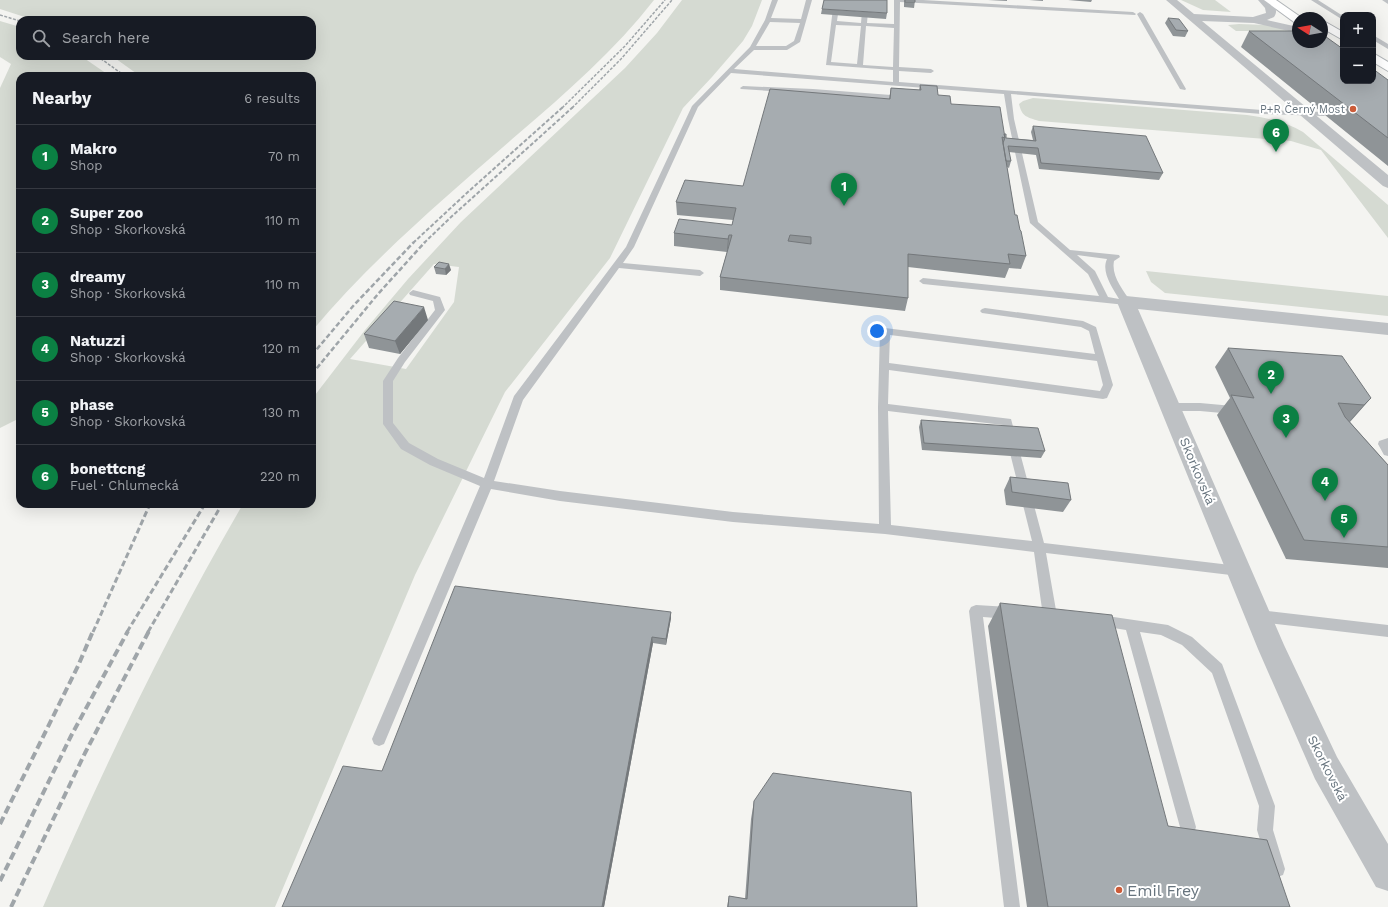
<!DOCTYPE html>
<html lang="en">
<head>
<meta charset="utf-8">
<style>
	body { margin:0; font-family:"Work Sans",sans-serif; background:#20242c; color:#f1f3f6 }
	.controls { position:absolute; right:12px; top:12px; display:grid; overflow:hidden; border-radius:8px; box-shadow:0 4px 16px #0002 }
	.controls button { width:36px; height:36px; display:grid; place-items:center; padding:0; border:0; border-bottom:1px solid #363941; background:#171b24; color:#f1f3f6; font:20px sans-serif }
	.compass { position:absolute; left:1292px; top:12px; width:36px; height:36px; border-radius:50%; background:#171b24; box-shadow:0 4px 16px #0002; rotate:281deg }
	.you { position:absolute; left:877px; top:331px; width:14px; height:14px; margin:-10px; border:3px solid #fff; border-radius:50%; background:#1a73e8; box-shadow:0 0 0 6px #1a73e833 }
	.badge { display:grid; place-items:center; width:26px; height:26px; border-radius:50%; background:#0b8043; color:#fff; font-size:13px; font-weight:700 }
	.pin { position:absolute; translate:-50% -33px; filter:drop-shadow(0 1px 2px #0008) }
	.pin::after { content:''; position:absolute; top:21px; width:14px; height:12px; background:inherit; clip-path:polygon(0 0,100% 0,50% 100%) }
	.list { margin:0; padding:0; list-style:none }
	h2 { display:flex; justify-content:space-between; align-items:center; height:52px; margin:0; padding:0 16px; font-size:17px }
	h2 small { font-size:13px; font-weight:400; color:#9ea1a6 }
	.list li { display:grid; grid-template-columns:26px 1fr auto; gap:12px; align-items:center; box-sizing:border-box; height:64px; padding:0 16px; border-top:1px solid #363941 }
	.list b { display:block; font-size:15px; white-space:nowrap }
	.list p { margin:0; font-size:13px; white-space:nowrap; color:#9ea1a6 }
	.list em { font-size:13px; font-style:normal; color:#9ea1a6 }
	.icon { flex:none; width:22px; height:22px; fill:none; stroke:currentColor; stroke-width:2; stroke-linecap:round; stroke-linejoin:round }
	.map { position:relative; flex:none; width:1388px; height:907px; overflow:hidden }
	.search { position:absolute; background:#171b24; box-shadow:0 4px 16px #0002; left:16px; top:16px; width:300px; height:44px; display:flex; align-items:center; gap:10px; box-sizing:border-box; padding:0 14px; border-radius:12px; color:#9ea1a6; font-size:15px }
	.panel { position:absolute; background:#171b24; box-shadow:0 4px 16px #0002; left:16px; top:72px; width:300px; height:436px; border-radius:12px }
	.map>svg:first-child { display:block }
	.green { fill:#d5dad2; fill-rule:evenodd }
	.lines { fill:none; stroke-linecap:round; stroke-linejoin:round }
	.primary-casing { stroke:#b1b5b8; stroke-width:2 }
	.service { fill:#bec1c4; fill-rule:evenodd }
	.tertiary { fill:#bec1c4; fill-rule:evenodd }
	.primary { fill:#fff; fill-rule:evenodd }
	.rail-far4 { stroke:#9fa5a9; stroke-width:1.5; stroke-dasharray:3 1.5; stroke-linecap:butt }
	.rail-far3 { stroke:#9fa5a9; stroke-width:2; stroke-dasharray:4 2; stroke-linecap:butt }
	.rail-far2 { stroke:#9fa5a9; stroke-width:2.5; stroke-dasharray:5 2.5; stroke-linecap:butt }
	.rail-far1 { stroke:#9fa5a9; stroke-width:3; stroke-dasharray:6 3; stroke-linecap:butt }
	.rail { stroke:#9fa5a9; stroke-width:4; stroke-dasharray:8 4; stroke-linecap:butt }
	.wall { fill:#8f9497 }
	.shaded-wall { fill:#74787b }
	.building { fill:#a6acb0; stroke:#74787b; fill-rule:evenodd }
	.poi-dot { fill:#cc5c39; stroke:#fff; stroke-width:1.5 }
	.labels { text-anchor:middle; stroke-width:4; stroke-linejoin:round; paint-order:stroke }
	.far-poi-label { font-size:11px; fill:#67747e; stroke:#fff; text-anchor:end }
	.street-label { font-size:13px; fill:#67747e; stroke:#fff }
	.near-poi-label { font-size:16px; fill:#67747e; stroke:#fff; text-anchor:start }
</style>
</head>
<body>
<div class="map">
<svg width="1388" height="907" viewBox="0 0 1388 907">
	<rect width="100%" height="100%" fill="#f4f4f1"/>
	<!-- green -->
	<path class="green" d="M0,0H654C615,50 567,92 518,134C447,196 373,258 312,331V76H140L112,56H312V20H34L0,9Z
		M682,0H762L752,26L743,41L712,77L683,108L610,258L505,392L415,575L275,907H43C103,769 167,634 243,504H312V399L365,330L408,279L461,222L625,68L657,33ZM434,264L459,267L454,302L406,369L350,359Z
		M1181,0H1215L1231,12L1203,10Z
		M0,21L20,27V56H81L110,76H20V418L0,428V88L11,64L0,57Z
		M1239,24L1267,25L1293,31L1298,41L1249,31H1236L1228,25Z
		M1033,98L1247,115C1267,118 1286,122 1303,132L1388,205V238L1321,150L1291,141L1039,121C1027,117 1022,117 1019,104L1023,101Z
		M1146,271L1388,296V316L1165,293L1151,282Z"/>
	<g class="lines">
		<defs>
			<path id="primary" d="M1264,0H1276L1302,18H1298V23L1294,22Z
				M1322,20L1343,32V40L1322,28Z
				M1373,53L1388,62V71L1373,62Z"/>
		</defs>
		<!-- primary casing -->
		<use href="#primary" class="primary-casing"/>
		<!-- service -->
		<path class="service" d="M772,0H778L771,18L801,19L806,0H812L800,42L787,50H754L734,69L893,82V70L826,65L834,0H840L837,21L861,23L863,0H869L867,23L894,24V0H923L1133,12L1136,14L1135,15L900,2L899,67L931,69L934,71L931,73L899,71V82L1262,110L1324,112L1327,114L1324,116L1262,114L1011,94L1014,119L1038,222L1070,250L1119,255L1120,257L1114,261C1111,276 1123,290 1131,302L1126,305L923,284L919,281L923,278L1099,296L1088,274L1030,223L1008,119L1004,94L731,73L698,107L634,247L623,263L700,270L704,273L700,276L619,268L523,400L494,481L560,491L733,512L879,524L878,407L880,331L882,329L885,328L1095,354L1089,331L1081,327L982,313L980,311L982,309L985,308L1083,321L1096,327L1113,385L1107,398L1103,399L889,370L888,404L1011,419L1044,543L1239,566L1243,567L1245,571L1243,575L1239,576L1046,553L1057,616L1055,620L1050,622L1045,620L1043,616L1034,552L885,534L733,522L560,501L491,489L384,744L379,746L374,744L372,739L480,486L430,465L401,449L383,424V381L398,358L435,310L433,301L410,295L409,293L413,290L440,297L445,310L405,362L393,381V423L409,443L438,459L484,478L514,396L626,247L692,106L750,47L765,20ZM770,22L800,23L794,41L786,46H756ZM836,25L861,26L857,64L831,62ZM866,26L894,28L893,67L863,65ZM1077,255L1107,259C1101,272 1112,287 1119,299L1108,297L1095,271ZM890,335L1097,361L1103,385L1100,391L889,363ZM888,411L1003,425L1032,541L891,525Z
			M1311,0H1318L1343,16V20Z
			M1382,0H1388V4Z
			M1140,12L1143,14L1186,89L1185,90L1180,89L1137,14Z
			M1373,35L1388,44V49L1373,40Z
			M743,86L813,89L904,96L907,98L904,100L741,89L740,88Z
			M1171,403H1200L1233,406L1237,407L1238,410L1237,413L1233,414L1200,411H1171L1167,410L1166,407L1167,404Z
			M1388,438V456L1384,455L1378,444L1379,441Z
			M976,605L1009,607L1014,609L1016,613L1014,617L1009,619L983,617L1020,907H1004L969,611L971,607Z
			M1259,610L1388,625V637L1259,622L1254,620L1252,616L1254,612Z
			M1100,615L1168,625L1192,637L1222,664L1275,806L1273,830L1285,869L1283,875L1277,877L1271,875L1269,869L1257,830L1259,806L1212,673L1182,645L1161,635L1140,632L1196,827L1194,833L1188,835L1182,833L1180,827L1126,630L1095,625L1093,621L1095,617Z"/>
		<!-- tertiary -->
		<path class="tertiary" d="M1166,0H1177L1194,14L1253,17L1266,13L1265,8L1258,0H1269C1274,5 1279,10 1274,17L1267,20L1298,27V33L1254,23L1202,21L1388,175V188L1383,186Z
			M1126,296L1388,323V335L1138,309L1284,645L1337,757L1388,844V891L1376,887L1315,779L1258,649L1117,302L1120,298Z"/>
		<!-- primary -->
		<use href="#primary" class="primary"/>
		<!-- rail-far4 -->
		<path class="rail-far4" d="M0,15L20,21
			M97,56L125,76
			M562,108L625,46L665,0
			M572,108L621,59L672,0"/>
		<!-- rail-far3 -->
		<path class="rail-far3" d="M413,243L469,191L563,107
			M424,243L450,218L573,107"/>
		<!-- rail-far2 -->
		<path class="rail-far2" d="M312,355L354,305L414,242
			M312,374L378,294L425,242"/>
		<!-- rail-far1 -->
		<path class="rail-far1" d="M93,632L150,504
			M127,632L205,504
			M148,632L222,504"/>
		<!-- rail -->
		<path class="rail" d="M0,824L78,666L93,631
			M0,881L71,736L128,631
			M11,907L85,753L149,631"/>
	</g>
	<!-- wall -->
	<path class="wall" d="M904,0H915L914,8L904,7Z
		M988,0H1007V1Z
		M1029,0H1043V1Z
		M1068,0H1092L1091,2Z
		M822,9L887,13L886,19L821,14Z
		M1168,18L1188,31L1185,37L1173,36L1165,23Z
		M1249,31L1388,80V166L1241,47Z
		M920,85L951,104L1004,134L1006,138L1033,140L1031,132L1033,126L1163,173L1159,180L1039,169L1036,155L1009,152L1011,161L1009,168L1007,167L1015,215L1026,256L1021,269L1009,268L1005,278L908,267V298L905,311L720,290V277L727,252L674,246V233L732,225L733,220L677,215L676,202L743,186L889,99L891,88L919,90Z
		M439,262L451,270L446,275L436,274L434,267Z
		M428,320L400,354L369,348L364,334Z
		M1228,348L1371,398L1350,422L1388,465V568L1286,559L1217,415L1230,398L1215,367Z
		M921,420L1045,451L1041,458L922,450L919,427Z
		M1010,477L1071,500L1063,512L1006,505L1004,490Z
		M1000,603L1168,826L1290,907H1027L988,626Z
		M671,612V618L666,645L653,643L604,907L382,771Z
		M754,801L917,907H727L729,896L745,899L751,819Z"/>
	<!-- shaded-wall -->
	<path class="shaded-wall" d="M729,235L728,248L727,252L728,239Z
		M449,264L451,270L446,275L445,269Z
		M424,307L428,320L400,354L395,341Z
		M1371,398L1354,417L1347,424L1364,405Z
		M671,612V618L666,645V639Z
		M652,637L653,643L604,907H602Z"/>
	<!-- building -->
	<path class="building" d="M824,0H887V13L822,9Z
		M905,0H915V2H905Z
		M1168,18L1179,19L1188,31L1176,30Z
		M1249,31H1298V42H1322V34L1343,49V81H1373V69L1388,80V138Z
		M920,85L937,86L938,95L950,96L951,104L1000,107L1005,138L1002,137L1015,215H1017L1020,230L1021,231L1026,256L1008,254L1010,264L908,254V298L720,277L732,235H729L728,239L674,233L679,219L732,225L736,208L676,202L685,180L743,186L770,89L890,99L891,88L921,90ZM790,235L811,237V244L788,241Z
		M1033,126L1146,136L1163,173L1041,163L1038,148L1008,146L1011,161H1006L1003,143L1005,138L1004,134H1006V138L1036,141Z
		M439,262L449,264L445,269L434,267Z
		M394,301L424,307L395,341L364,334Z
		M1228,348L1342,356L1371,398L1364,405L1338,403L1345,417L1388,465V547L1304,540L1231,395L1254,398Z
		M921,420L1038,428L1045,451L924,443Z
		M1010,477L1068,483L1071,500L1012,492Z
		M455,586L671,612L666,639L652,637L602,907H282L343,766L382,771Z
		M1000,603L1112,615L1168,826L1267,840L1290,907H1048Z
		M773,773L911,792L917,907H728L729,896L747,899L754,801Z"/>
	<!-- markers -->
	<g class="poi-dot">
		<circle cx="1353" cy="109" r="4"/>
		<circle cx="1119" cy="890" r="4"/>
	</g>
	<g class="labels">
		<!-- far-poi labels -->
		<g class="far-poi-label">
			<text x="1345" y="113">P+R Černý Most</text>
		</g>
		<!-- street labels -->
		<g class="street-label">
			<text transform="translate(1198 471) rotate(67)" y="5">Skorkovská</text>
			<text transform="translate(1328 768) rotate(63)" y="5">Skorkovská</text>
		</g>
		<!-- near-poi labels -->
		<g class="near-poi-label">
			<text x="1127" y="896">Emil Frey</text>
		</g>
	</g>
</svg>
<div class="controls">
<button>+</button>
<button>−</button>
</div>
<svg class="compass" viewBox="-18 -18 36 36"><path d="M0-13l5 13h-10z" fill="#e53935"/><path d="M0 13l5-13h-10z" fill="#9ea1a6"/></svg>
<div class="you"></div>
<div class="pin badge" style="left:844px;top:206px">1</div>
<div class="pin badge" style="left:1271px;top:394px">2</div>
<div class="pin badge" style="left:1286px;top:438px">3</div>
<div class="pin badge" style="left:1325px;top:501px">4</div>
<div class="pin badge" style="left:1344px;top:538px">5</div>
<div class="pin badge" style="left:1276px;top:152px">6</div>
<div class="search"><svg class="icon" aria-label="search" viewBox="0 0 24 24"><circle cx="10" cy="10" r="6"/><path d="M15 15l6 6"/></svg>Search here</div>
<section class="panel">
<h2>Nearby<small>6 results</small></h2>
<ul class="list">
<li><span class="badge">1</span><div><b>Makro</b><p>Shop</p></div><em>70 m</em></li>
<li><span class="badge">2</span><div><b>Super zoo</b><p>Shop · Skorkovská</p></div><em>110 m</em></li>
<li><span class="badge">3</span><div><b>dreamy</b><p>Shop · Skorkovská</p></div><em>110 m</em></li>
<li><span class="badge">4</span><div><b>Natuzzi</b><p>Shop · Skorkovská</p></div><em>120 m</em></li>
<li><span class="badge">5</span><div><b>phase</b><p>Shop · Skorkovská</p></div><em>130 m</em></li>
<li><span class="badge">6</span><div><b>bonettcng</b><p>Fuel · Chlumecká</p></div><em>220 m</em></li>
</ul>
</section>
</div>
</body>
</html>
